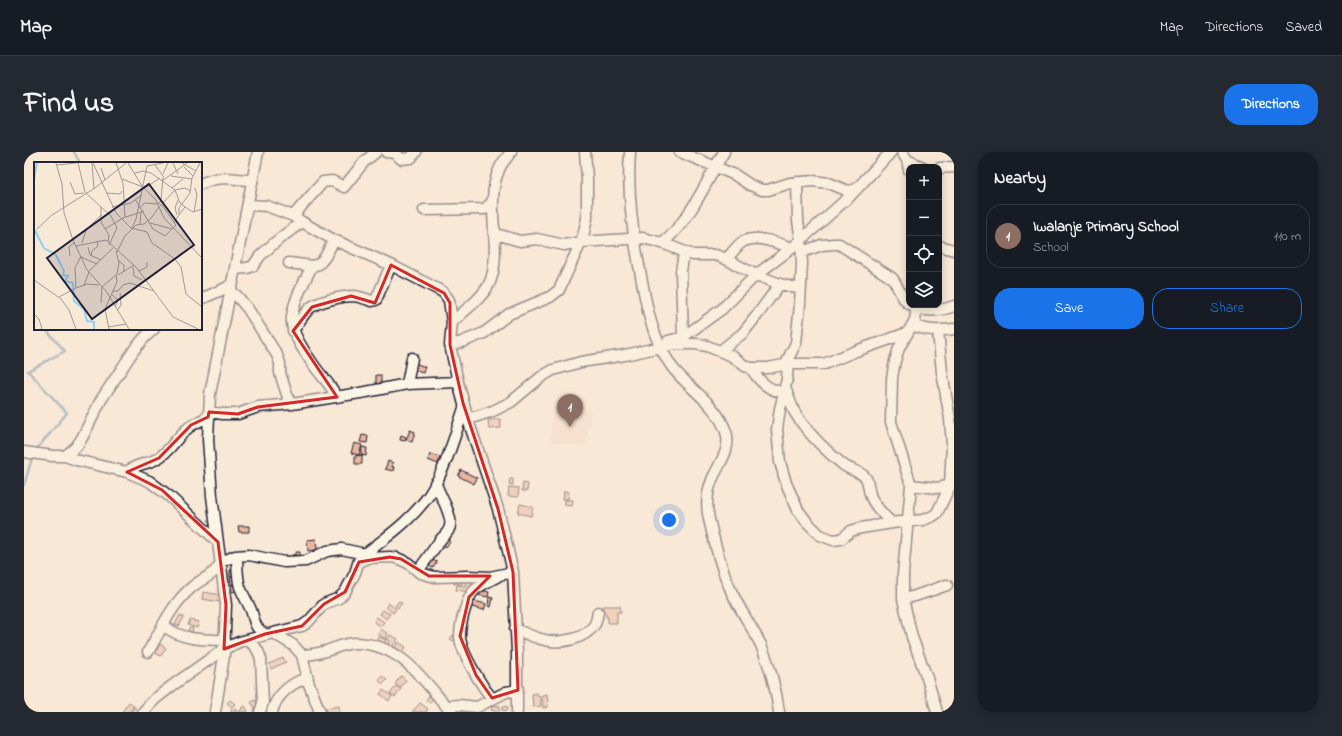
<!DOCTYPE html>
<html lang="en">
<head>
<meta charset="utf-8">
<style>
	body { margin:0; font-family:"Indie Flower",sans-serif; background:#242831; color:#f1f3f6 }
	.controls { position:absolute; right:12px; top:12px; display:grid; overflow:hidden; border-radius:8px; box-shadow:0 2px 10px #0003 }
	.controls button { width:36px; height:36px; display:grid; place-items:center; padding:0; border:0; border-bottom:1px solid #363941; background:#171b24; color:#f1f3f6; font:20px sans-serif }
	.you { position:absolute; left:645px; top:368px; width:14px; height:14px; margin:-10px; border:3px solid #fff; border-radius:50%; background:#1a73e8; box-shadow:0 0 0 6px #1a73e833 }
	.badge { display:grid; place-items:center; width:26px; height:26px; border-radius:50%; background:#1a73e8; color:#fff; font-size:13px; font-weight:700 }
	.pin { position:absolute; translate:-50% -33px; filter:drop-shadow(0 1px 2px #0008) }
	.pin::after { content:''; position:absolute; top:21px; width:14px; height:12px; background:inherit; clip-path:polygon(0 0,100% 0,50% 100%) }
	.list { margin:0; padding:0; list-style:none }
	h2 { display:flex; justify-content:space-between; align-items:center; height:52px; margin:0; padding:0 16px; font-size:17px }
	h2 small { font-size:13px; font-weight:400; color:#9ea1a6 }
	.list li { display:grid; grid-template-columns:26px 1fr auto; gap:12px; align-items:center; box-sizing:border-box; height:64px; margin:0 8px 8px; padding:0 8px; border:1px solid #363941; border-radius:16px }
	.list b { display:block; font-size:15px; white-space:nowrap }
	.list p { margin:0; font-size:13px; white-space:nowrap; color:#9ea1a6 }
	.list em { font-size:13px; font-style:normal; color:#9ea1a6 }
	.actions { display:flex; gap:8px; padding:12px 16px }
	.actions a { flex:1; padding:9px 0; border:1px solid #1a73e8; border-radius:16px; text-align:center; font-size:14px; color:#1a73e8 }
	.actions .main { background:#1a73e8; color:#fff }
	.icon { flex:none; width:22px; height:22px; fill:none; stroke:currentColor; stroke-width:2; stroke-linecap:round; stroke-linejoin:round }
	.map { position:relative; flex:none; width:930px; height:560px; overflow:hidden; border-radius:16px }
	header { display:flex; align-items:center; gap:24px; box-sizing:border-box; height:56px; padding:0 20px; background:#171b24; border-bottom:1px solid #363941 }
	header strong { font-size:19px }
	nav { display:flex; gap:22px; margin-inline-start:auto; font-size:14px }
	.intro { display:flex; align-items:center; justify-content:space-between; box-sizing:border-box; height:96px; padding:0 24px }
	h1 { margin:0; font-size:28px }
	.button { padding:10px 18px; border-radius:16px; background:#1a73e8; color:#fff; font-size:14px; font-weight:700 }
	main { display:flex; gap:24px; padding:0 24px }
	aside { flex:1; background:#171b24; border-radius:16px; box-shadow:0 2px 10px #0003 }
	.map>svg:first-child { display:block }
	.built { fill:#f4d9c5 }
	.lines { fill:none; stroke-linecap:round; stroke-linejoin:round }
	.stream { stroke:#658aa9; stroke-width:2.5 }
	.building { fill:#e9b59c; stroke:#22223b }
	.street-casing { stroke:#22223b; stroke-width:13 }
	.street { stroke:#fcf5e5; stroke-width:10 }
	.marked { fill:none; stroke:#d62828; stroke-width:3; stroke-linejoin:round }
	.inset-river { fill:none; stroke:#91cff2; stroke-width:2 }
	.inset-road { fill:none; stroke:#a29998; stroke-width:1 }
	.view { fill:#22223b; fill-opacity:0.15; stroke:#22223b; stroke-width:2 }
	.inset-edge { fill:none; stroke:#22223b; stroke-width:2 }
</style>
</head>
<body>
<header>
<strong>Map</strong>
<nav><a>Map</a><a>Directions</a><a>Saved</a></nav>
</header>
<div class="intro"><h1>Find us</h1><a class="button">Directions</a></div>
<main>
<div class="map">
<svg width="930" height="560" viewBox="0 0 930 560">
	<rect width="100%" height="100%" fill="#f8e8d6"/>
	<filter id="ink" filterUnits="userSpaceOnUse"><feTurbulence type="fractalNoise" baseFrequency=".025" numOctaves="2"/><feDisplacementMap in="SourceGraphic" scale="8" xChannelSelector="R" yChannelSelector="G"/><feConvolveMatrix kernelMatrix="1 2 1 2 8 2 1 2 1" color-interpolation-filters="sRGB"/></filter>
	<g filter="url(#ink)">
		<!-- built -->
		<path class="built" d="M530,255L567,260L562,295L526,290Z"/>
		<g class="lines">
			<!-- stream -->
			<path class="stream" d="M50,0L56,11
				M11,299L43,261L4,219L41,199L21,177
				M0,333L9,303"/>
		</g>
		<!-- building -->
		<path class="building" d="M391,211L401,215L399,221L389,218Z
			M352,223H357V232H352Z
			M476,267L477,276L465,277L464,268Z
			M386,278L391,280L388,290L382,288Z
			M338,283L344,284L343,291L336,290Z
			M377,283L382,285L381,289L376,288Z
			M330,291L338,293L335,303L327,301Z
			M338,295L343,296L342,304L337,303Z
			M406,302L416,305L414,312L404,308Z
			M338,303V312H331V304Z
			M364,309L369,311L368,315H370L369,319L361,317Z
			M437,318L453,326L450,332L434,324Z
			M486,327H489V333L485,332Z
			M499,331L504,332L503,339H498Z
			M485,335L495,336L494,345L484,344Z
			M540,339L545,340L544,347H539Z
			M541,348H549L548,354L541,353Z
			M496,352L509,355L507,364L494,361Z
			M214,374H225V380H215Z
			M420,385L426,390L422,395L416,390Z
			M292,387L293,398L284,399L283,388Z
			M272,400H276V407H268V403L272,402Z
			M409,408L413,410L409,416L405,414Z
			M206,418H209L210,425H206Z
			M210,425L211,432L207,433L206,426Z
			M430,427H438V432H430Z
			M442,427L448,428L446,440L432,438L433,433L441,434Z
			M207,433H211L212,439L208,440Z
			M455,438L465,440L464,445L454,443Z
			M179,440L198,443L196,450L178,447Z
			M465,445L469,446L467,455L464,454Z
			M375,449L378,451L374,456L371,454Z
			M450,449L462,452L460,458L448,455Z
			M364,451L372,457L369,461L362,455Z
			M579,454H596L597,460H593V471H584V465H582V461H579Z
			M359,458L366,462L362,467L356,462Z
			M156,463L160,465L155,474L151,472Z
			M353,465L360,470L357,474L350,470Z
			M166,468L175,470L173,476L164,473Z
			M165,476H169L168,481L164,480Z
			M357,477L364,482L361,487L354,482Z
			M366,483L374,487L367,497L362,494L366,489L363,487Z
			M429,483L432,485L429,489L426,487Z
			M354,485L362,487L361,492L353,491Z
			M374,490L382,495L378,501L371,496Z
			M136,492L142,496L137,504L131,501Z
			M259,506L262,510L247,517L245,512Z
			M358,524L363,528L359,532L355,529Z
			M377,524L382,528L376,536L371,532Z
			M372,534L377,537L371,545L366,542Z
			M359,538L368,544L365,549L356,542Z
			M513,541V544L516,543L517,554L509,555L508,542Z
			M523,542L524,555L519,556L518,543Z
			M405,544L409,547L406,551L402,548Z
			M206,548L211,552L208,555L203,551Z
			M231,548L234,554L231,556L227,550Z
			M105,550L110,554L105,560H98Z
			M396,551L404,557L402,560H388Z
			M468,553L476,554L475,560L467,558Z
			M221,554L224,560H214L218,557L217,556Z
			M315,554L316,560H303L302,556Z
			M479,554L484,555L483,559L478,558Z
			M110,555L114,558L112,560H107Z
			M211,556L213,560H207V558Z"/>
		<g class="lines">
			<defs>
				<path id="street" d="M362,0L371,1L377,7L387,6L392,0
					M606,0C603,42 609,83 617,124C623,157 628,186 648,215C665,237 693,252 702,280C708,297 694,313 688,328C683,340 682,354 685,367C690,389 696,413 705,434C713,454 727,473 737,493C746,514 752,537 755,560
					M656,0L711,23L726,33L738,38H744L766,31L789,29L805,31L824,39L833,37
					M878,0L883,8L885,18
					M883,8L899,15
					M915,16L930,15
					M773,30L774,69L777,88L778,111L776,152L772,191L764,207L763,227L756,257L753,277L756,310L762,331L774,358L783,370L796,383L809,388L817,387L827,379L837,376L875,370L899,368L909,364L913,361L926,334L928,292L926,267L918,220L914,179
					M177,32C193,23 208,27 226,28L228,27
					M224,53L243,54L269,64L278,70L310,88L367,113L419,140L425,148L428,170L426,193L434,230L445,271L474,357L480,382L489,420L493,500V560
					M400,58L461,57L469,49
					M269,64L299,30L308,29L320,35L340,10L352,0
					M470,75L472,82L496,89L513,87L540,93L557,90L619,86L638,91L669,103H691L700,106L732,123L756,132L777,137
					M638,91C667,68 681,31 700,0
					M915,94L930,98
					M778,100L798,93L810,92H815L868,126C875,134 876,146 885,152
					M700,106L704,105C709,100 714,92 720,89C734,83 754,91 768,96
					M265,111L288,114L295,112L301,105L310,88
					M288,114C281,129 266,154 268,171C269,184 282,202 289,212C297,224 306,232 313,245
					M211,117L223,116L229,114L236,104L255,87L278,70
					M207,139L213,144L224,157L253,203L256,211V221L266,252
					M177,147L202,136L209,131
					M888,153C900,161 917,159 930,154
					M893,153L891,168L875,196L871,209L868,226L867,270L887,333L879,422V447L888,485L903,526L913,560
					M428,170C440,159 460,145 466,130C479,98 460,51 475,18C477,11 483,6 487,0
					M888,173C904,179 914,179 930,177
					M269,179C274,172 279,162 286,156C294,149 320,144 330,144C337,145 342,147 348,149L352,148L367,113
					M659,185L657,119L660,101
					M644,189L659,185L698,157L732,123L768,96L826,44L867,0
					M426,193L438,190L460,181L485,162L526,145L535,138L557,90L560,80L563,66V27L561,0
					M696,199L719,181L734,162L756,132
					M727,216C734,228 744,238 758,240L761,236C764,243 767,252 770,259C781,278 800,297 817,311C824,318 836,319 841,325C845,329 844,337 846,342C848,351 861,365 868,371
					M383,232L388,206
					M185,260L199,262H214L234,255L268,252L342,240L383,232L434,230
					M444,267L469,259L487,250L517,225L529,218L557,210L601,203L650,192H672L683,194L708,204L721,214L727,216H744L764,212H800L832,199L883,181
					M0,300L29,304H41L52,295L58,286L77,248L110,198L121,185L130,177
					M41,304L52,308L103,320L125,329L145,344L194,390
					M103,320C112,311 124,313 134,306C146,299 152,286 163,277C169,271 178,269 184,264
					M887,333L913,336L930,333
					M213,404C213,414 213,425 216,435C219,443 224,451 227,458C231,469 230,476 241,482
					M335,410L344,406L366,405L373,406L384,411L396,421L411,425L444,424L466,425L489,420
					M394,419L417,387C431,375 427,367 421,352C417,345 415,338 411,331
					M879,447L891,444L923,433
					M140,473C155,488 180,488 201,488
					M491,477C501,481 510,486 521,488C537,492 562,487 571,472C573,468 573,464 574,460
					M249,481L278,474L284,470L300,452L315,446L321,440L331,421L336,405
					M223,488C230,492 235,499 237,507L239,551L236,560
					M124,500C137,478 147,453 167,436C178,426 192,423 197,410L211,404L225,403L260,410L282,409L303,399L318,397L341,402L345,399C367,382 389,366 405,343C421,319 431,283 440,256
					M278,503L285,532L296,560
					M468,546C458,535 435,497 436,483C436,472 442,450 448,441C453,434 466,429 474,424
					M422,554L435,553L453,555L482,540L494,538
					M119,560L131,547L149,533L200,497L215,490L249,481L269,493L278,503C286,503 295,501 302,499C312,496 321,491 332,491C378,492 400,529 427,560
					M191,560L200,504L202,453L188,344L184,287L186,242L234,0
					M248,560C252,543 267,531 283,526"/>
			</defs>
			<!-- street casing -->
			<use href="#street" class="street-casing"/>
			<!-- street -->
			<use href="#street" class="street"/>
		</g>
	</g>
	<!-- marked area -->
	<path d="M0 0H930V560H0ZM367,113L420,141L426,151V193L439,251L474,357L489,420L494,538L468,546L452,523L436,484L445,445L466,424H405L377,407L366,405L335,410L321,440L300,452L278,474L241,482L200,497L202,453L194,390L138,338L103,320L135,306L167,273L184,265L185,260L214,262L234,255L313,245L269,179L288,155L327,144L351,151Z" fill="#f8e8d6" fill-opacity=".55" fill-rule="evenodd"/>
	<path class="marked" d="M367,113L420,141L426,151V193L439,251L474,357L489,420L494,538L468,546L452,523L436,484L445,445L466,424H405L377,407L366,405L335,410L321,440L300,452L278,474L241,482L200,497L202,453L194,390L138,338L103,320L135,306L167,273L184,265L185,260L214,262L234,255L313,245L269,179L288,155L327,144L351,151Z"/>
	<!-- overview -->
	<g transform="translate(10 10)">
		<rect width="168" height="168" fill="#f8e8d6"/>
		<path class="inset-river" d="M0,17L3,1M0,67L10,86L22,93L30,109L29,113L34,114L31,119L39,121L40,139L50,147L53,159L60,160V167"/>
		<path class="inset-road" d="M22,1L28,22L30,51L39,78L53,108L72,129L95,167M44,1L51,30L67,45V60L75,73L74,80M58,1L60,27M59,1L82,51L97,66L113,70L118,81L141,97L147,105L152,132L168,145M82,1L89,21L91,55M94,1L108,24L122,38L130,56L168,96M139,1L144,12M148,1L162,9M120,2L130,15M23,3L42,1M150,5L159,14M67,6L71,18M101,11L109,9L117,11L141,28L146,41L151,45L159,50L168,47M129,12L134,1M137,14L158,17M88,17L109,25M128,19L153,1M36,20L41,32L50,31M111,26L126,16M138,26L149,17M72,31L86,32L88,29M101,37L119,67L131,74L142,63L128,43M126,44L141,28L151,26L156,29M67,45L77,54L83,66L75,83M78,45L97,41L108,33M107,45L110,41L124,42L127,39L129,15M160,50L163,33L161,26M145,52V46L156,31L158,16L166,1M143,53L141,46L144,38M140,60L151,45M116,61L138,67M106,62L107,50M98,66L102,57L113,4L129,1M3,67L18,53L61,26L92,1M71,67L89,56L110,49M48,81L52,68L67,53M42,84L72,78L102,105L139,155L164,167M54,85L56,93L67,98M83,90L91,74L102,63L110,62L118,55L125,45M36,94L35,85L41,80M57,94L58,89L64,84L63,79M47,95L63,102M85,99L90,103V110M99,105L100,114L108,118M105,109L113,105V100M54,110L79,86M84,113L100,103M0,118L27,137L35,148L42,167M112,118L124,110M50,123L55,110M42,126L53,122L65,123M79,129L83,120L82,113M77,132L84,138L81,145M25,135L42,126L41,106L47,94M67,141L68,125L83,112L85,101L82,89M83,149L87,143L86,131M0,152L5,157L8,167M74,165L92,162M75,167L71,147L79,129H84L89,123L96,121L120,129"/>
		<path class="view" d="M115,22L160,83L58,157L13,96Z"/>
		<rect width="168" height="168" class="inset-edge"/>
	</g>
</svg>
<div class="controls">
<button>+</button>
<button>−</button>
<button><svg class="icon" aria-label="locate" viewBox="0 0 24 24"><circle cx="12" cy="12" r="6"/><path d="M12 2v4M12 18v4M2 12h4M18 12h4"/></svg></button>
<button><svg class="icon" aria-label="layers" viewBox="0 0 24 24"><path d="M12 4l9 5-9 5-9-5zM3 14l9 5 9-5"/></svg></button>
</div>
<div class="you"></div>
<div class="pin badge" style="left:546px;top:275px;background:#8d6e63">1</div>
</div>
<aside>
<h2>Nearby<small></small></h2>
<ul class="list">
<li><span class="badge" style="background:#8d6e63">1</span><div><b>Iwalanje Primary School</b><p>School</p></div><em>110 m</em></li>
</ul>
<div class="actions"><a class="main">Save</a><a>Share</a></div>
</aside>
</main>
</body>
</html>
